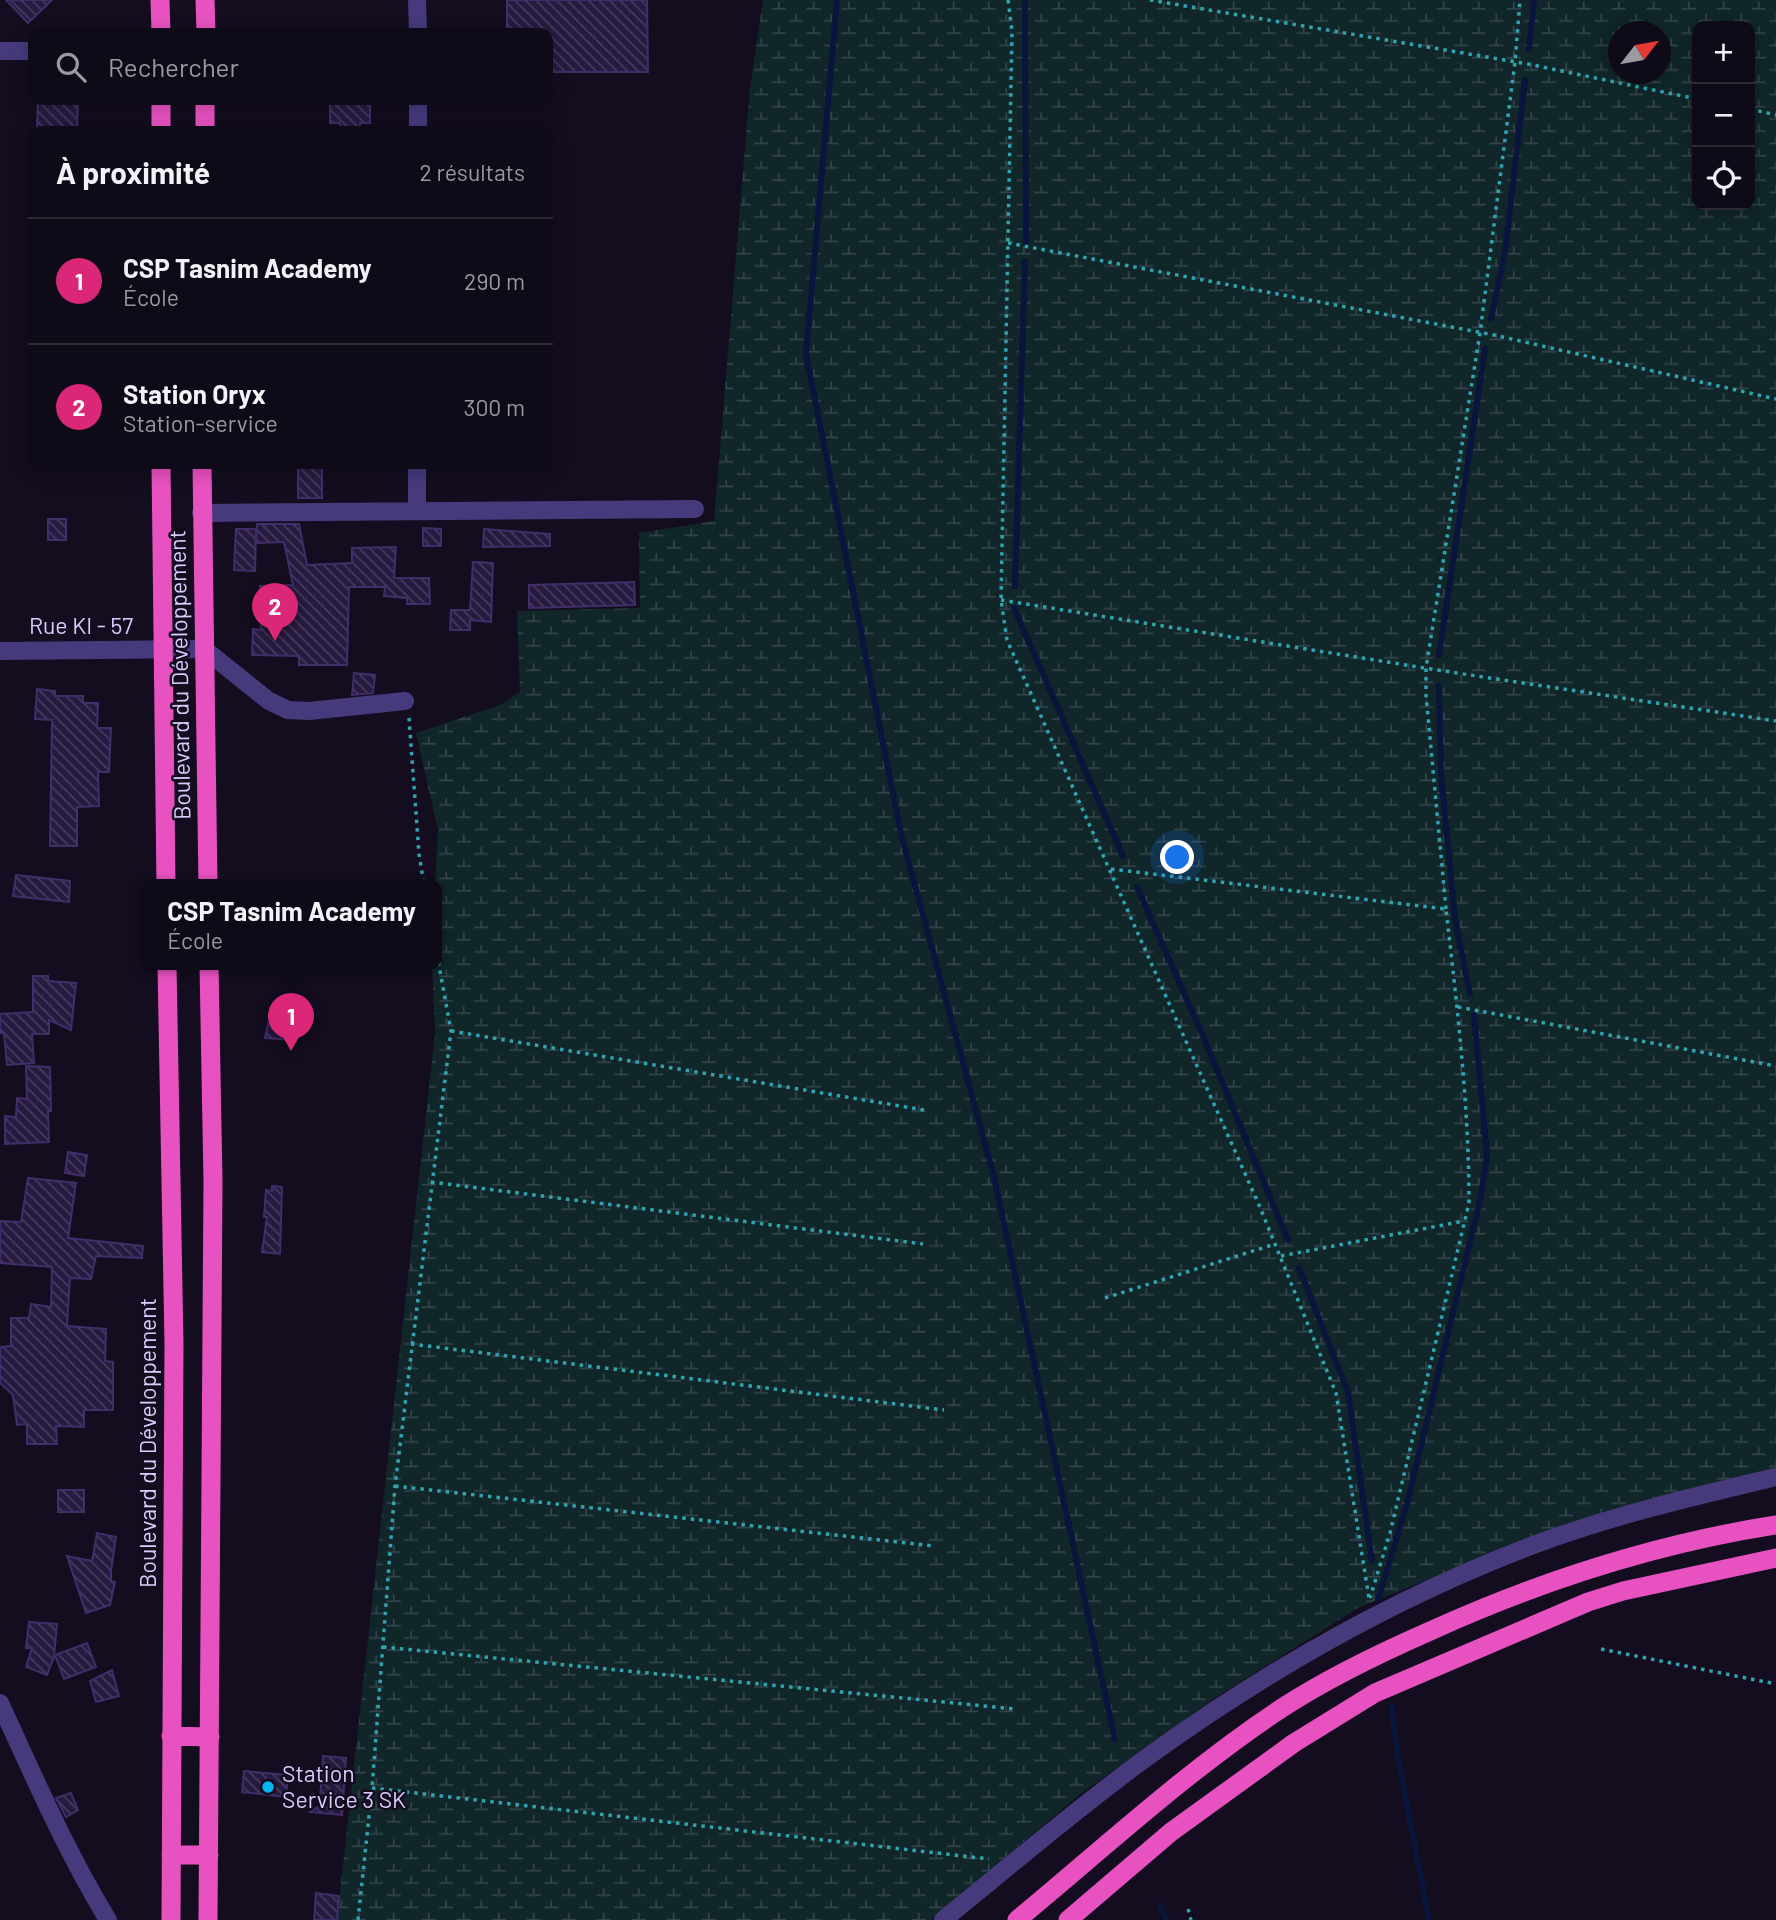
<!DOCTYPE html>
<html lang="fr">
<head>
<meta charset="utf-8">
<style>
	body { margin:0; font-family:Barlow,sans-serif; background:#1c1824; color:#f1f3f6 }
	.controls { position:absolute; right:21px; top:21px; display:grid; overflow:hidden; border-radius:14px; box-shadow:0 4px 18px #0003 }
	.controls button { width:63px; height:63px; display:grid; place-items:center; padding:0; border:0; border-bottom:2px solid #2e2b36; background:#0e0a17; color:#f1f3f6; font:35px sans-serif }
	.compass { position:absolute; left:1608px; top:21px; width:63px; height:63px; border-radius:50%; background:#0e0a17; box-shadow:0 4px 18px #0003; rotate:59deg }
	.you { position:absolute; left:1178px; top:858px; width:24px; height:24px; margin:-18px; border:5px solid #fff; border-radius:50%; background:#1a73e8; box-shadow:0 0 0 10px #1a73e833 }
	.badge { display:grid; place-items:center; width:46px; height:46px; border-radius:50%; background:#db2777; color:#fff; font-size:23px; font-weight:700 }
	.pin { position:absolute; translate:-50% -58px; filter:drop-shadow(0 2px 4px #0008) }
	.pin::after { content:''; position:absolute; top:37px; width:24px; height:21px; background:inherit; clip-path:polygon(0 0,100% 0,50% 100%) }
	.popup { position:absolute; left:141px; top:879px; width:301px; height:91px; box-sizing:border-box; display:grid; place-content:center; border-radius:14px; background:#0e0a17; filter:drop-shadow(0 2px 5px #0005); font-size:23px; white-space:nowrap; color:#9b9aa1 }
	.popup b { font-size:26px; color:#f1f3f6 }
	.popup::after { content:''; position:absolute; left:50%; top:100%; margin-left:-14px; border:14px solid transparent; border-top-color:#0e0a17 }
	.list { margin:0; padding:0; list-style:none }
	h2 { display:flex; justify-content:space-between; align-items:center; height:91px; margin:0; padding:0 28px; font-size:30px }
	h2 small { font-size:23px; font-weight:400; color:#9b9aa1 }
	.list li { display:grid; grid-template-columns:46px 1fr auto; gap:21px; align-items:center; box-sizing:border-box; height:126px; padding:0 28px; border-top:2px solid #2e2b36 }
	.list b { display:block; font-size:26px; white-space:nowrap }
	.list p { margin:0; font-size:23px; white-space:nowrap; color:#9b9aa1 }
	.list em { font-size:23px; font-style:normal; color:#9b9aa1 }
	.icon { flex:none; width:38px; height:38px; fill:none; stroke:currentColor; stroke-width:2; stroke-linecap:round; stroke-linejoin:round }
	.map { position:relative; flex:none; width:1776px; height:1920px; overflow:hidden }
	.search { position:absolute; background:#0e0a17; box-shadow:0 4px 18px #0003; left:28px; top:28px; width:525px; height:77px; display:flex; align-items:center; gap:18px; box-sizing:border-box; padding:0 24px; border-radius:14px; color:#9b9aa1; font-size:26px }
	.panel { position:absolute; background:#0e0a17; box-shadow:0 4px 18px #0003; left:28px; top:126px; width:525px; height:343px; border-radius:14px }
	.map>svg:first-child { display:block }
	.wetland { fill:url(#wetland-marsh); fill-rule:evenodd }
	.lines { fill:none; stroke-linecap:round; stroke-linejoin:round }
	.stream { stroke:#0a153b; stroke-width:6 }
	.building { fill:url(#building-back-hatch); stroke:#422d6b; stroke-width:2 }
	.path { stroke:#31a3ae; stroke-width:3.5; stroke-dasharray:3.5 5; stroke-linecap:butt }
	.minor { stroke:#463a7d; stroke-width:18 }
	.trunk { stroke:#e852c0; stroke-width:19 }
	.poi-dot { fill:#07b6f0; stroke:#130d1f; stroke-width:2.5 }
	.labels { text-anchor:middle; stroke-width:5; stroke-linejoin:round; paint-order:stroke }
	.street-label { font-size:23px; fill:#dacdfe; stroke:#130d1f }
	.poi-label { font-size:23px; fill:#dacdfe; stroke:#130d1f; text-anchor:start }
</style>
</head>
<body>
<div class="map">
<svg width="1776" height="1920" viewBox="0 0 1776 1920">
	<defs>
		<pattern id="wetland-marsh" width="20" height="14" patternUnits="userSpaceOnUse" patternTransform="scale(1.75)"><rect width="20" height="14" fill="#102629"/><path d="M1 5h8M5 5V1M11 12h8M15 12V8" fill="none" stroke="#324449"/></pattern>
		<pattern id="building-back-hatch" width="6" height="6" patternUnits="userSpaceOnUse" patternTransform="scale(1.75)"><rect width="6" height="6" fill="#271a40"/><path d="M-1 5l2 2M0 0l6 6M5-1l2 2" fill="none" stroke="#463a5d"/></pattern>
	</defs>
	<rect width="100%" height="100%" fill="#130d1f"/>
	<!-- wetland -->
	<path class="wetland" d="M763,0H1776V1470L1530,1538L1358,1608L1215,1698L1079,1795L931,1920H337L435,1033L432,965H436L435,885L438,830L416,733L500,705L520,692L517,611L640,608L639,533L714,521L750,88ZM1697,26H1750V205H1697ZM1618,32H1660V74H1618Z"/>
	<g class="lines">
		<!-- stream -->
		<path class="stream" d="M837,0L806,354L901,834L994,1177L1115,1740
			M1025,0L1026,243
			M1529,49L1534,0
			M1491,319L1505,252L1525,80
			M1015,586L1025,261
			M1014,608L1123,856
			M1439,655L1485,349
			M1439,686L1441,774L1455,919L1470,994
			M1137,887L1200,1029L1288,1240
			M1299,1268L1348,1392L1372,1561
			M1378,1600L1407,1504L1481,1196L1487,1155L1474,1015
			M1392,1706L1397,1753L1429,1920
			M1161,1906L1166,1920"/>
	</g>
	<!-- building -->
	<path class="building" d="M6,0H52L28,23Z
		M507,0H647L648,72H548V33H507Z
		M38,100H78L77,128H37Z
		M330,100H370V123H360V131H341L340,123H330Z
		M298,464H322V498H298Z
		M48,519H66V540H48Z
		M257,524H299L307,565L352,563V548L396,547L394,578H429L430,604H407V598L384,596L385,587H349L347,665H299V656L252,655L253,629L261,630L260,586L293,585L284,542L256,543Z
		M423,528L441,529V546H423Z
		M236,529H256L255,571L234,570Z
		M484,529L550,534V546L483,547Z
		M473,562L493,563L491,622L470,620V630H450L451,610H470Z
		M634,582L635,605L529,608V585Z
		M354,673L375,675L373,693L352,695Z
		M37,689L55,691V696H83V703H98L97,728H111L109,772H98L99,806L77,807V846H50L52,720L35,719Z
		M16,875L70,881L69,902L13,896Z
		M33,976H48V981L76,983L71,1030L49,1020V1034H32L34,1063L7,1065L4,1033H0V1014L33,1012Z
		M272,1006L294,1010L292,1040L265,1038Z
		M26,1066L50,1067L51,1111H48L49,1142L5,1144V1116L16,1117L17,1098L27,1099Z
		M68,1152L87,1155L84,1176L65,1173Z
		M28,1178L76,1183L68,1238L143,1246L142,1258L96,1256L91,1279L70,1278L67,1326L106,1329L105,1361L113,1362V1410H84V1427L56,1426L57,1444H27V1424L17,1425L13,1395L0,1383V1347L11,1346V1318H29L31,1304L51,1307L52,1267L0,1263V1221L21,1222Z
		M272,1186L282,1187L280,1254L262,1252L267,1217H264L266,1190L272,1191Z
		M58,1490H84V1512H58Z
		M97,1533L116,1537L111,1571V1581L115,1582L110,1605L86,1613L67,1556L92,1561Z
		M29,1622L57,1624L54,1657L47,1675L26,1667L32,1648H26Z
		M87,1643L96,1667L64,1679L55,1655Z
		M112,1670L119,1696L96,1702L90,1681Z
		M323,1756L346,1758L342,1815L310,1812L327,1801L320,1800Z
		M244,1771L288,1775L286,1797L242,1792Z
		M71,1793L78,1810L66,1817L56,1798Z
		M316,1893L339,1896L337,1920H314Z"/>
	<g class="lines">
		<!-- path -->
		<path class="path" d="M1008,0L1012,31L1001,600L1007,640L1259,1205L1336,1393L1369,1598
			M1150,0L1528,64L1697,99
			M1750,109L1776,115
			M1008,243L1494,335L1776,399
			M1001,600L1437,670L1776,721
			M409,718L419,854L424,885
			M1111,869L1446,909C1457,1006 1469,1105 1469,1203L1390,1533L1370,1598
			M1446,909L1426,695V668L1480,333L1515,62L1520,0
			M1458,1007L1776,1066
			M451,1031L924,1110
			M431,1182L923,1244
			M1281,1256L1464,1221
			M1105,1298L1275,1244
			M411,1344L944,1410
			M395,1486L934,1546
			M383,1647L1015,1709
			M1601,1649L1776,1684
			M372,1788L989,1859
			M1188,1909L1191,1920
			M358,1920L372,1788L395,1486L451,1031L436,949"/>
		<!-- minor -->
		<path class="minor" d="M417,0L418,33
			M0,51H33
			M418,131V100
			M417,511V464
			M201,513L695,509
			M0,651L204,649L269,701L288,710L309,711L405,701
			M0,1703C34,1777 66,1851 108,1920
			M943,1920C1010,1866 1076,1809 1146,1758C1266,1671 1397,1596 1536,1544C1614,1515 1696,1496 1776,1477"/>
		<!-- trunk -->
		<path class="trunk" d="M160,0L161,33
			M205,0L206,33
			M161,100V131
			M205,131V100
			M161,464L166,885
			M202,464L208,885
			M167,965L174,1344L171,1920
			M171,1736L210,1737
			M171,1855H209
			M208,1920L213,1181L209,965
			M1017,1920C1104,1848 1188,1770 1282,1708C1328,1678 1378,1654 1428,1632C1540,1581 1654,1544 1776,1525
			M1068,1920L1171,1832L1294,1743L1375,1693L1588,1602L1623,1591L1776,1558"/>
	</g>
	<!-- markers -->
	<circle class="poi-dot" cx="268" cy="1787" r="7"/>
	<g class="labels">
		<!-- street labels -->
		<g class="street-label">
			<text x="81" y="634">Rue KI - 57</text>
			<text transform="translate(180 675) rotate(-91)" y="8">Boulevard du Développement</text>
			<text transform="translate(148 1443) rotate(-90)" y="8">Boulevard du Développement</text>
		</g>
		<!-- poi labels -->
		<g class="poi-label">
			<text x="282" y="1782">Station<tspan x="282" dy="26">Service 3 SK</tspan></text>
		</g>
	</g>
</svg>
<div class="controls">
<button>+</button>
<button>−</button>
<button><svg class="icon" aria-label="locate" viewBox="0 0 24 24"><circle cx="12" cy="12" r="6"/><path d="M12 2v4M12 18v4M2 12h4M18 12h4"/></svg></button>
</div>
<svg class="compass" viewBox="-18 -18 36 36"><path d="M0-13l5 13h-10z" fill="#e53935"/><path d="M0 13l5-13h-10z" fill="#9b9aa1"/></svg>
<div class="you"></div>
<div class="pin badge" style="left:291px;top:1051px">1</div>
<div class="popup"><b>CSP Tasnim Academy</b>École</div>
<div class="pin badge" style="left:275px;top:641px">2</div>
<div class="search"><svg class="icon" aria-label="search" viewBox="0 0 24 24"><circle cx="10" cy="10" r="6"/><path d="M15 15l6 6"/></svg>Rechercher</div>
<section class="panel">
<h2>À proximité<small>2 résultats</small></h2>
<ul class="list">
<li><span class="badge">1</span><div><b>CSP Tasnim Academy</b><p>École</p></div><em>290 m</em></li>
<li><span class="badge">2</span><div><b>Station Oryx</b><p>Station-service</p></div><em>300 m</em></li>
</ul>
</section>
</div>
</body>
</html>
